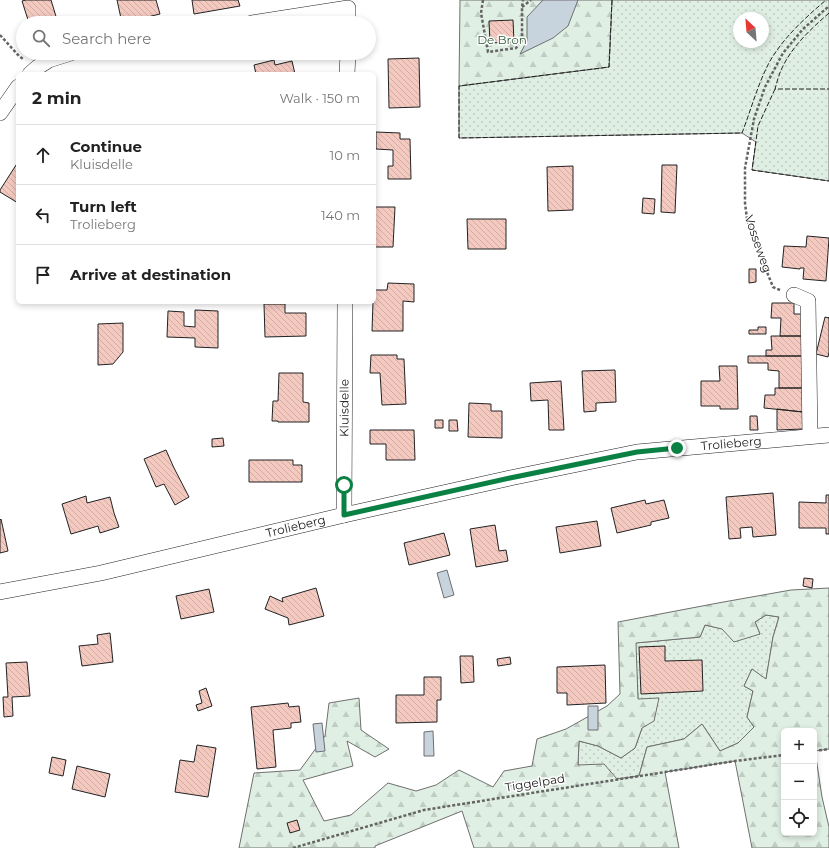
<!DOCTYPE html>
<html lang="en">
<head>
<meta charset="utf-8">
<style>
	body { margin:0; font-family:Montserrat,sans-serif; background:#f2f2f2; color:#222 }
	.controls { position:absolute; right:12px; bottom:12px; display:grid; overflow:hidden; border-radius:6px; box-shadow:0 2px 6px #0003 }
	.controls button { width:36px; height:36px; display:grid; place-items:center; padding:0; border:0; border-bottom:1px solid #e0e0e0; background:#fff; color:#222; font:20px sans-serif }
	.compass { position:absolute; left:733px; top:12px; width:36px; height:36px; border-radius:50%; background:#fff; box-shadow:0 2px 6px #0003; rotate:334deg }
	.stop { position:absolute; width:12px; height:12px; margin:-9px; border:3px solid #0b8043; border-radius:50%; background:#fff }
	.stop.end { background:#0b8043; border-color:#fff; box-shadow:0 1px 4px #0008 }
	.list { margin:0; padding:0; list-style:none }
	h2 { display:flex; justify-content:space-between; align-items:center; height:52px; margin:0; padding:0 16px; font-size:17px }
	h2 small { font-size:13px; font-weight:400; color:#767676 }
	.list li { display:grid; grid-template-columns:26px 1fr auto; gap:12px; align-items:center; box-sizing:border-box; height:60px; padding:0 16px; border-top:1px solid #e0e0e0 }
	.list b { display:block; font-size:15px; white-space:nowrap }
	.list p { margin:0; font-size:13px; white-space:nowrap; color:#767676 }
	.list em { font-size:13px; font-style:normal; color:#767676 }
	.icon { flex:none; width:22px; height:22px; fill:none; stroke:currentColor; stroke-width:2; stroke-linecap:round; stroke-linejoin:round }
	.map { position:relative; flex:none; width:829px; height:848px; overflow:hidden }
	.search { position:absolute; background:#fff; box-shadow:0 2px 6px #0003; left:16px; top:16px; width:360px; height:44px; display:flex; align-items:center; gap:10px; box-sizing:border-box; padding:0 14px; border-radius:22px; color:#767676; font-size:15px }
	.panel { position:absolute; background:#fff; box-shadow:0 2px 6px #0003; left:16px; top:72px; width:360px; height:232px; border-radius:6px }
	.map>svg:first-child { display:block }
	.grass { fill:url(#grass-dots); stroke:#6f6f6f; fill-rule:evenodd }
	.forest { fill:url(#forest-firs); stroke:#6f6f6f; fill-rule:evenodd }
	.water { fill:#c7d3dd; stroke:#6f6f6f }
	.building { fill:url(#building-back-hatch); stroke:#222 }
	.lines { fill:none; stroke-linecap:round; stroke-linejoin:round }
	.minor-casing { stroke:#222; stroke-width:16 }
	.path { stroke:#646464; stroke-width:2.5; stroke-dasharray:3 2; stroke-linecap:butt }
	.minor { stroke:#fff; stroke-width:15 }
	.fence { stroke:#222; stroke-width:1; stroke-dasharray:5 2; stroke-linecap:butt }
	.route { stroke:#0b8043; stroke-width:5 }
	.labels { text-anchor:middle; stroke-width:3; stroke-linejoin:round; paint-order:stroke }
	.park-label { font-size:12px; fill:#2f5e38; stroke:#fff }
	.street-label { font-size:12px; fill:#222; stroke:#fff }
</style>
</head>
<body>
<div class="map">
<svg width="829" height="848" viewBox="0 0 829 848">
	<defs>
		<pattern id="grass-dots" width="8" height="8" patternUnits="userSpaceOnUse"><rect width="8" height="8" fill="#e0efe3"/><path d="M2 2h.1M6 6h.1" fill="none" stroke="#c0cdc2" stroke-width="1.8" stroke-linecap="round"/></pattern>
		<pattern id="forest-firs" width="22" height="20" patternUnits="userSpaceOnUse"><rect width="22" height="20" fill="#e0efe3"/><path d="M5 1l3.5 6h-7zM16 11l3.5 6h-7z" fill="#c0cdc2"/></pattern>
		<pattern id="building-back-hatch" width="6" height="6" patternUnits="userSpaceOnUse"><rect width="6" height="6" fill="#f3c9c0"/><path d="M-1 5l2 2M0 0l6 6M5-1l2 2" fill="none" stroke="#d0aca5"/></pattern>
	</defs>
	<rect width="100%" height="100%" fill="#fff"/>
	<!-- grass -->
	<path class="grass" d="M612,0H829V181L752,170L756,142L742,133L459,138V86L609,67ZM739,18H763V42H739Z
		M766,615L779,617L773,637L766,680L752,669L744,686L753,691L747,717L754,727L738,743L720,751L702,724L684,739L647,747L639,776L617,779L578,765L579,741L598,746L621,758L635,748L642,728L638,700L635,643L700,637L705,625L723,629L760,634L755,622Z"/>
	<!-- forest -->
	<path class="forest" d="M460,0H612L609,67L459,86Z
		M829,588V749L815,751L822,797L829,827V848H752L735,761L665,772L679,848H474L462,811L375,846V848H239L254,773L300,770L325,736L329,703L359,698L361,730L389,749L375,757L347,741L353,766L303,780L324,821L351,815L388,783L416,791L436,785L459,770L493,787L504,771L532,766L537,739L566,729L607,706L620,694L618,622L718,603L791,590ZM766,615L779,617L773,637L766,679L752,669L744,686L753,691L747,717L754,727L738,743L720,751L702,724L684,739L647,747L639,776L617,779L604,764L578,765L579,741L598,746L621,758L635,748L642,728L654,721L659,698L638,699L636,643L700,637L705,625L722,629L734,642L760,634L755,622ZM784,731H814V833H784Z"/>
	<!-- water -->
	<path class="water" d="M543,0H578L568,26L553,38L520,54L527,41V17Z
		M447,570L454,595L444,598L437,573Z
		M588,706H598V730H588Z
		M322,723L325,751L316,752L313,724Z
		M433,731L434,756H424V732Z"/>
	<!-- building -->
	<path class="building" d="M26,0H51L58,23H29L22,1Z
		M117,0H156L160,14L122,23Z
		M192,0H238L240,6L194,14Z
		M513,20L514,42L490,43L489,21Z
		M419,58L420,107L389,108L388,59Z
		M274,60L275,65L292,61L295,74H256L254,65Z
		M376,132L400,133V139H410L411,179H388V166H393V150L376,149Z
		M18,162V203L0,192V190Z
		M662,165H677L675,213L661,212Z
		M573,166V210L548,211L547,167Z
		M643,198L655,199L654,214L642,213Z
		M374,207H395L393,247H374Z
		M467,219H506V249H468Z
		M807,236L829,238L826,281L803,279L804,268H800V269L782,267L784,246L806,247Z
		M749,269H756V282L749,283Z
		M388,283L414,284V302L403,301V331H372L373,302H374V290H387Z
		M772,303H794V314H803V336H780L781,318H771Z
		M264,304H285V313H306V336L265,337Z
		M195,310L218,311V348L195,347V338L167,337L168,311L184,312V326L195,327Z
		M825,317L829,318V317V352L828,357L816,354Z
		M123,323V352L113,364L98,365V324Z
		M758,327H766V334H749V330H758Z
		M771,336H803V356H766V350H772Z
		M371,355H397V359H404L406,404L382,405L380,373H370Z
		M748,356H803V388H779V371L768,370V363H748Z
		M719,366H737L738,409H720V406H701V381H720Z
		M615,370L616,402L596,403V411L584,412L582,371Z
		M279,373H303V402L309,403V422H278V421H272L273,401H278Z
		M561,381L564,430H549L548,400L531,401L530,383Z
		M775,388H803V412L764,408L765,395H775Z
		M469,403L491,404V411H502V438L468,437Z
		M777,409L803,412V429L777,430Z
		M750,416H757L758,430H750Z
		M435,420H443V428H435Z
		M449,420H457L458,431H449Z
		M370,430H414L415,460H386V444H370Z
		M223,438L224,446L212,447V439Z
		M166,450L174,468L189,497L175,505L164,484L156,487L144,459Z
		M249,460H293V465H302V482H249Z
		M773,493L776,535L753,537L752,527L740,528L741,538L729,539L726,497Z
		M826,495H829V534H826V528H799V502L826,503Z
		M86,496L87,503L110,497L114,513L119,527L100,533L98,526L71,534L62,504Z
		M645,500L646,504L664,500L669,518L651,522V525L617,533L611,508Z
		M1,519L8,551L0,553V520Z
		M597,521L601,546L560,553L556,527Z
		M495,525L499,551L506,550L508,561L476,567L470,529Z
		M444,533L450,555L409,565L404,543Z
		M804,578L813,579L812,588L803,586Z
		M316,588L324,616L289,625L288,618L265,609L270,596L283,602L282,598Z
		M209,589L214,612L181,619L176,596Z
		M110,633L113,662L82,666L79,646L98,644L97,635Z
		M665,646V661L702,660L703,691L641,694L639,647Z
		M460,656H473L474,682L461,683Z
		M510,657L511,664L498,666L497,659Z
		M27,662L30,696L12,697L13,716L4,717L3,697H8L6,663Z
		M605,665L606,703L567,705V693H557V667Z
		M424,677H441V700H437V722L396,723V695H424Z
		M206,688L212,706L198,711L196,705L202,703L199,691Z
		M288,703L289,707L299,706L301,722L291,723V728L273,730L276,767L257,769L251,707Z
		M197,745L216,748L208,797L175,792L180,760L194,762Z
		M52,757L66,760L63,776L49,773Z
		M77,766L110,774L105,797L72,789Z
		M297,820L300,830L290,833L287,823Z"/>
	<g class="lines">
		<defs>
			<g id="minor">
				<path d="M252,23L348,8V23"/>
				<path d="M30,74L38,67L49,60L71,53"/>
				<path d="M347,74L348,53"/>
				<path d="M0,113L18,87"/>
				<path d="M794,295L808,301L810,436"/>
				<path id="s1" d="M344,515L345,302"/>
				<path id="s2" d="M0,592L101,573L344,515L510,478L637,452L829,435"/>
			</g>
		</defs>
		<!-- minor casing -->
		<use href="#minor" class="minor-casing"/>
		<!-- path -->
		<path class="path" d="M483,0L481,13L488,52L516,48L522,41V7L523,0
			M522,7L531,0
			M0,35L19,56L23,59
			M780,290L773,287L753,237L747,219L745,203V168L754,119L765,87L783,53L803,29L829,6
			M814,751L829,749
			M293,848L424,810L735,761L784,755"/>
		<!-- minor -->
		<use href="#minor" class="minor"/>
		<!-- fence -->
		<path class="fence" d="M612,0L609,67L459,86V138L742,133C751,110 758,83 770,61C784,37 805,18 826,0
			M829,13C811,29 793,45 782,68C779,74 777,82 775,89H829
			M775,89L758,126L752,170L829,181"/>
	</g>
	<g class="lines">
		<!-- route -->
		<path class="route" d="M344,485V515L510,478L637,452L677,448"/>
	</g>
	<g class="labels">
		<!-- park labels -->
		<g class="park-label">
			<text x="502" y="44">De Bron</text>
		</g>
		<!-- street labels -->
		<g class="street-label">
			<text transform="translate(758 244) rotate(71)" y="4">Vosseweg</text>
			<text dy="4" stroke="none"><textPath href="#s1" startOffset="107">Kluisdelle</textPath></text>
			<text dy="4" stroke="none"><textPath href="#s2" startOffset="747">Trolieberg</textPath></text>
			<text dy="4" stroke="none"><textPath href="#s2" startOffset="303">Trolieberg</textPath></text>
			<text transform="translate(535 783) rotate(-9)" y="4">Tiggelpad</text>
		</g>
	</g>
</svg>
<div class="controls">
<button>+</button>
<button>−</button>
<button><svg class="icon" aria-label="locate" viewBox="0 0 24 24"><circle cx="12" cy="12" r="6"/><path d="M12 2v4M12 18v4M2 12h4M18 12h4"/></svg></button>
</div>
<svg class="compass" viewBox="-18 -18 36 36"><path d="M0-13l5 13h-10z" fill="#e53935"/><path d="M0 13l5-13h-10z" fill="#767676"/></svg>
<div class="stop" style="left:344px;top:485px"></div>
<div class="stop end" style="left:677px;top:448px"></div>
<div class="search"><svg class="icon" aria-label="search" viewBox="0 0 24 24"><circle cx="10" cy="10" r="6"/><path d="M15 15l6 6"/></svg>Search here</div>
<section class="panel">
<h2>2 min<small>Walk · 150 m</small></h2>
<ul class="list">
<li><svg class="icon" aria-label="ahead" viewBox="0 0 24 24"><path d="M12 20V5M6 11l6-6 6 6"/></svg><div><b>Continue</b><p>Kluisdelle</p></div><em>10 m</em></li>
<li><svg class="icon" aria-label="left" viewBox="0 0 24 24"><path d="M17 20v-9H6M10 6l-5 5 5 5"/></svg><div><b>Turn left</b><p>Trolieberg</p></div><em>140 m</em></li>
<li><svg class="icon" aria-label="arrive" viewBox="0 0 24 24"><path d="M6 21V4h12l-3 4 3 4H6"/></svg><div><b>Arrive at destination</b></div></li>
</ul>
</section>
</div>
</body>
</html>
